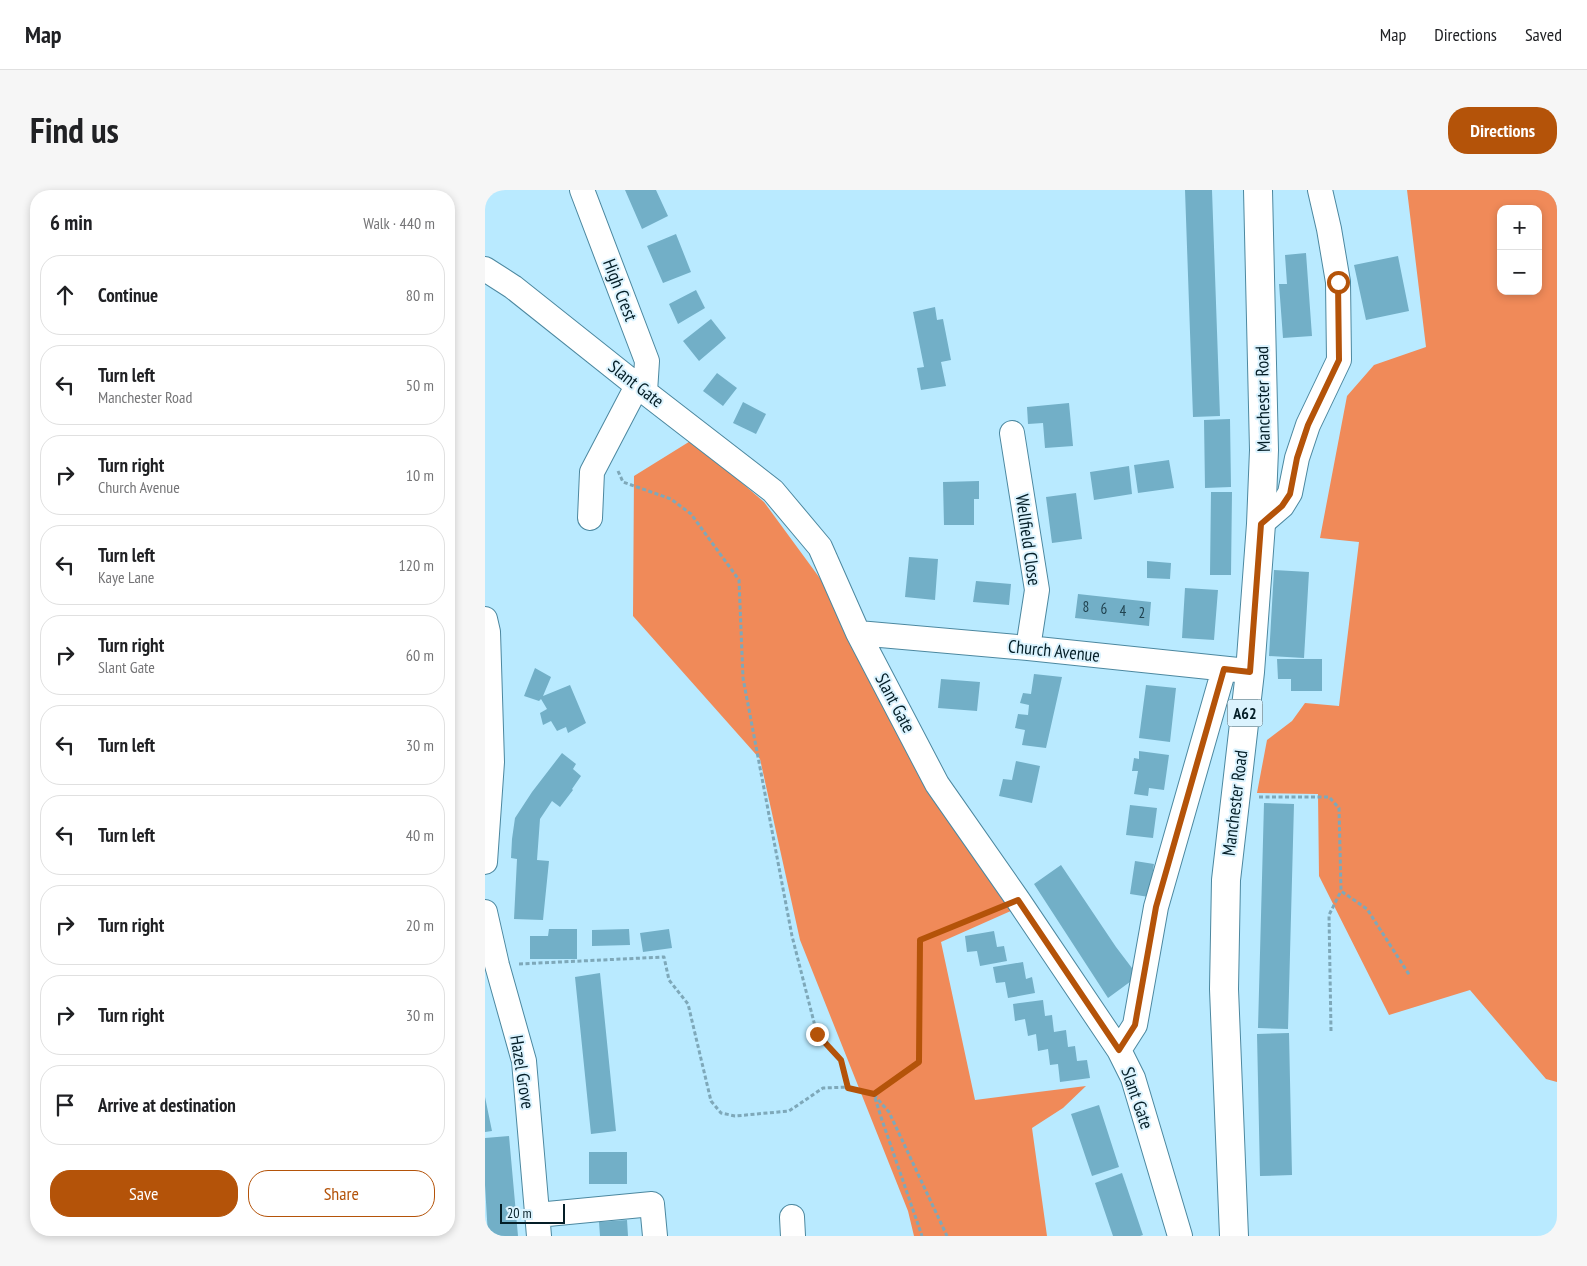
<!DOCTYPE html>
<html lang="en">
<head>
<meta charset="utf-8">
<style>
	body { margin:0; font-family:"PT Sans Narrow",sans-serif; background:#f6f6f6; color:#202124 }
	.controls { position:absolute; right:15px; top:15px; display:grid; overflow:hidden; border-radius:10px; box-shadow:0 2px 8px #0003 }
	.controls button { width:45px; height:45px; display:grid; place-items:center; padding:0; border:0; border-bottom:1px solid #e0e0e0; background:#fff; color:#202124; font:25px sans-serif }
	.scale { position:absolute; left:15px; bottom:12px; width:65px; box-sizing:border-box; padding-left:5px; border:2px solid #041e27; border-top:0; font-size:14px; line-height:18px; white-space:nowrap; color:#041e27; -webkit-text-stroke:4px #dbf3fe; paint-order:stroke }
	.stop { position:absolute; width:15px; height:15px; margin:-11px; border:4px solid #b45309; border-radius:50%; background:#fff }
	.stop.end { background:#b45309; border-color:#fff; box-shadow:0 1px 5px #0008 }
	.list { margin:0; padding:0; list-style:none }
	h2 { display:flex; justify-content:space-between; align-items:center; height:65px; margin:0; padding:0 20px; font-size:21px }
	h2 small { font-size:16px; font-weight:400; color:#757577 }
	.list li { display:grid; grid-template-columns:32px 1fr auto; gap:15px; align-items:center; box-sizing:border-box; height:80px; margin:0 10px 10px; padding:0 10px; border:1px solid #e0e0e0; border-radius:20px }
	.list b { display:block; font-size:19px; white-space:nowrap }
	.list p { margin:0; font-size:16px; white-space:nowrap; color:#757577 }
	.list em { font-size:16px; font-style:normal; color:#757577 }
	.actions { display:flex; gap:10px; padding:15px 20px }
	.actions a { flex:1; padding:11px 0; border:1px solid #b45309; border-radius:20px; text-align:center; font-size:18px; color:#b45309 }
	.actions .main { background:#b45309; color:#fff }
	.icon { flex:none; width:28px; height:28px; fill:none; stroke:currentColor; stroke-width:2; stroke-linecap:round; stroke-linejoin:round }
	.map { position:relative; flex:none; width:1072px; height:1046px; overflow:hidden; border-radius:20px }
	header { display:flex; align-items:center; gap:30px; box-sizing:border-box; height:70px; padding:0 25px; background:#fff; border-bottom:1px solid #e0e0e0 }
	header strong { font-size:24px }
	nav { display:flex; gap:28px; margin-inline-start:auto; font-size:18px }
	.intro { display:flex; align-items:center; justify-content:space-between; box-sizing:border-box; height:120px; padding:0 30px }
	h1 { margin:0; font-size:35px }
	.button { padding:12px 22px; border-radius:20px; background:#b45309; color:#fff; font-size:18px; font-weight:700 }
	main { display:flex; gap:30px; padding:0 30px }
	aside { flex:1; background:#fff; border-radius:20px; box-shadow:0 2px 8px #0003 }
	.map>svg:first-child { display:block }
	.forest { fill:#f08a59; fill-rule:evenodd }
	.building { fill:#72afc7 }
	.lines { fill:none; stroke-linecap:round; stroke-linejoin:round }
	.minor-casing { stroke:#4c88a0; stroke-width:26 }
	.major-casing { stroke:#4c88a0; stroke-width:30 }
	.path { stroke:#7ea8b9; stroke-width:3; stroke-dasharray:4 2.5; stroke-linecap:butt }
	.minor { stroke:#fff; stroke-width:24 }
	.major { stroke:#fff; stroke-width:28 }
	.route { stroke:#b45309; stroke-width:6 }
	.labels { text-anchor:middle; stroke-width:4; stroke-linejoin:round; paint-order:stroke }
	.number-label { font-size:15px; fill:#20424f }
	.shield { fill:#dbf3fe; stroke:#445e68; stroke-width:1 }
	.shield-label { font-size:16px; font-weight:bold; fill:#041e27 }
	.street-label { font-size:18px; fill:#041e27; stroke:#dbf3fe }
</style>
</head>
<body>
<header>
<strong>Map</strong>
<nav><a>Map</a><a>Directions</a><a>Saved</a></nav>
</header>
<div class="intro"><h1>Find us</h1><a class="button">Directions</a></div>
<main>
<aside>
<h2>6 min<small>Walk · 440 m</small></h2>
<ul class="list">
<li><svg class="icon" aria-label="ahead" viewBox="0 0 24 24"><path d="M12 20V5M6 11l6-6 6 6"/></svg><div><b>Continue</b></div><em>80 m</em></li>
<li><svg class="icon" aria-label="left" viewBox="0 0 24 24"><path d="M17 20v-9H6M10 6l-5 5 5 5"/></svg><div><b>Turn left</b><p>Manchester Road</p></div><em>50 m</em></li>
<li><svg class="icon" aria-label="right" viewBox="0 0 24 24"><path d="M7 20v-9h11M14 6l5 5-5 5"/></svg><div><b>Turn right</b><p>Church Avenue</p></div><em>10 m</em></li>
<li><svg class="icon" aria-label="left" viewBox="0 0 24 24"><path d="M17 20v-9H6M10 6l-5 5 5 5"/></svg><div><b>Turn left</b><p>Kaye Lane</p></div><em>120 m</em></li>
<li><svg class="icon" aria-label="right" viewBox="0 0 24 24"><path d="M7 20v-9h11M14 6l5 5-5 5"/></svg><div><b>Turn right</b><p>Slant Gate</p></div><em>60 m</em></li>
<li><svg class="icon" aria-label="left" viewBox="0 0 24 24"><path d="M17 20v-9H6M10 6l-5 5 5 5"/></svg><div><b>Turn left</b></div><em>30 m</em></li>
<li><svg class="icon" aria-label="left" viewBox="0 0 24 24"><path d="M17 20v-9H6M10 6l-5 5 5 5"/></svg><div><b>Turn left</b></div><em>40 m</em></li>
<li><svg class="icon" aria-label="right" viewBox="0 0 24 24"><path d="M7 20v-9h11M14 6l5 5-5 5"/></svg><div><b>Turn right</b></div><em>20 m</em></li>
<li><svg class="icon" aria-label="right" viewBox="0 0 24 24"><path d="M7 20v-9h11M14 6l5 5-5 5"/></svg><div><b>Turn right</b></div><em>30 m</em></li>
<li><svg class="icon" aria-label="arrive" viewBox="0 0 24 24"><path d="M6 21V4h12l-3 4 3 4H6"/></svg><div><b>Arrive at destination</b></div></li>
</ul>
<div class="actions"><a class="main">Save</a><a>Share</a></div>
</aside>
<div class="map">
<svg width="1072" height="1046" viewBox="0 0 1072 1046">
	<rect width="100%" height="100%" fill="#b9eaff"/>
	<!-- forest -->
	<path class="forest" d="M922,0H1072V892L1061,889L985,800L904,825L834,686L833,604L772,603L782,550L807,531L820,513L854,516L874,352L835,348L862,206L889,175L941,157ZM1016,19H1053V101H1016Z
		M207,250L279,312L345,402L443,603L528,720L456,752L490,910L601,896L578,918L547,938L562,1046H429L423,1021L315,750L275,569L148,426L149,286Z"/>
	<!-- building -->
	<path class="building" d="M140,0H171L183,26L157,39Z
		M700,0H727L735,226L708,227Z
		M191,44L206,82L178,93L162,56Z
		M821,63L827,146L798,148L794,94H802L800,65Z
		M913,66L924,121L881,130L869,75Z
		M211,100L220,118L193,134L184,114Z
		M450,117L452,130L458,129L466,170L456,172L461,196L436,200L432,178L439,177L428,122Z
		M226,129L241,148L214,171L198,151Z
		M232,183L252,198L238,216L218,201Z
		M258,212L281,224L271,244L248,233Z
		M584,213L588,256L560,258L558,233L543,234L542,217Z
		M745,229L746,297L720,298L719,230Z
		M684,270L689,298L653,303L649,275Z
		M644,276L647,304L609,310L605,282Z
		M494,291V309H489V335H459L458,292Z
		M726,302H747L746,385H725Z
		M591,303L597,349L567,353L561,307Z
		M424,367L453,369L450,410L420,407Z
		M662,371L686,373L685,389L662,388Z
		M789,380L824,382L819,468L784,466Z
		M491,391L526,394L524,415L488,412Z
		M700,398L733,400L729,450L697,448Z
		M593,404L666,412L664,436L590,428Z
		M792,469H837V501H806V489H793Z
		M50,478L66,487L58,506L85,495L101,533L83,543L81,537L72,541L66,531L58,535L55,523L62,519L56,509L54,511L39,506Z
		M549,484L577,487L561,558L537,555L540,540L530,538L533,524L543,525L544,515L535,513L538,503L546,504Z
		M456,489L495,492L492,521L453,518Z
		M661,495L691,498L685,552L654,548Z
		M654,561L684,565L679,600L664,598L663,606L649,604L653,581H647L649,568L654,569Z
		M77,563L91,574L88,579L96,586L87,599L88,600L75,617L67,611L55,629L52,670L64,671L58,730L29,729L32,669L26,668L27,649L30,628L47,602Z
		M531,571L555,576L547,613L514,606L518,589L527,590Z
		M779,613L809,614L803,839L773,838Z
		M645,615L672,618L668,648L641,645Z
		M650,671L669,674L664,707L645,704Z
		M576,675L631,757L653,786L623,808L549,694Z
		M64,739H92V769H45V746H63Z
		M144,739L145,755L107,756V740Z
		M184,739L187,758L158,762L155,743Z
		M509,741L512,757L519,756L522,771L495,776L492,761L482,762L480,746Z
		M538,772L541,789L547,787L550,803L523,808L520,792L511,793L508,777Z
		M115,783L131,941L106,944L90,787Z
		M558,810L560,826L567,825L569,842L581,840L583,857L590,856L592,871L602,870L605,888L575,892L573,874L565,875L563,859L553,861L551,844L543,846L540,829L530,831L528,814Z
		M804,843L807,985L775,986L772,844Z
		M0,907L7,941L0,942Z
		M614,915L634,977L607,986L586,924Z
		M24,946L33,1046H3L0,995V948Z
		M104,962H142V994H104Z
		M637,983L658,1045L655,1046H628L610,993Z
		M142,1030L143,1046H115L114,1032Z"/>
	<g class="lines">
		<defs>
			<path id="minor" d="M97,0L162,171L160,202
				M0,79L28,97L160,202L288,301L335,357L373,443L452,594L533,710L634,860L648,888L695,1046
				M527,243L552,400L543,458
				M105,328L107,282L152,196
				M776,334L797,316L805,303L812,268L823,235L854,170L853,92L844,39L835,0
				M0,429L3,442L7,572L0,672
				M373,443L543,458L753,480
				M0,722L12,775L39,871L54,1046
				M634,860L650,835L671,717L739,479
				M52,1025L167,1014L170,1046
				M307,1027L308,1046"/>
			<path id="major" d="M749,1046L739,799L741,690L765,482L776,334L779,260L773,0"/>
		</defs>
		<!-- minor casing -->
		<use href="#minor" class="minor-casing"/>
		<!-- major casing -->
		<use href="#major" class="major-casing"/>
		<!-- path -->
		<path class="path" d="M133,281L138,292L186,309L206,324L254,390L258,488L307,746L332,844L356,870L363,897
			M774,607H844L854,618L856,701L882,719L925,786
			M34,774L179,767L184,790L203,814L226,911L236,923L250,926L304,921L338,898L363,897L389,905L434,872L435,750L511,718
			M846,841L844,725L856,701
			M389,905L404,922L462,1046
			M390,908L397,930L437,1046"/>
		<!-- minor -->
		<use href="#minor" class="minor"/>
		<!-- major -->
		<use href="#major" class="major"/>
	</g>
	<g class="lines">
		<!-- route -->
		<path class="route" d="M332,844L356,870L363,898L389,904L434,872L435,750L533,710L634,860L650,835L671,717L739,479L765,482L776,334L797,316L805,304L812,268L823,235L854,170L853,92"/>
	</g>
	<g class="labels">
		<!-- number labels -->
		<g class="number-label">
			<text x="601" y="422">8</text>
			<text x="619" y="424">6</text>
			<text x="638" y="426">4</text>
			<text x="657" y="428">2</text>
		</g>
		<!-- shield labels -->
		<rect class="shield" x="742.5" y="509.5" width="35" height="27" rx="4"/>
		<g class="shield-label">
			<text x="760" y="529">A62</text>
		</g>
		<!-- street labels -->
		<g class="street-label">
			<text transform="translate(135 100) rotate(69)" y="6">High Crest</text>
			<text transform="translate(151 194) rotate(38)" y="6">Slant Gate</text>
			<text transform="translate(778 209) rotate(-91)" y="6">Manchester Road</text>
			<text transform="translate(543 350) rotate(82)" y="6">Wellfield Close</text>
			<text transform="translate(569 461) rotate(6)" y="6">Church Avenue</text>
			<text transform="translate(410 513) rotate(62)" y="6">Slant Gate</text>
			<text transform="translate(750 613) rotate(-83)" y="6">Manchester Road</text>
			<text transform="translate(37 882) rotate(81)" y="6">Hazel Grove</text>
			<text transform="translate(652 908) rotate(71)" y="6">Slant Gate</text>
		</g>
	</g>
</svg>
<div class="controls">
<button>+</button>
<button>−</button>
</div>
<div class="scale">20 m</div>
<div class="stop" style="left:853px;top:92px"></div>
<div class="stop end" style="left:332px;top:844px"></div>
</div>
</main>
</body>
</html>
